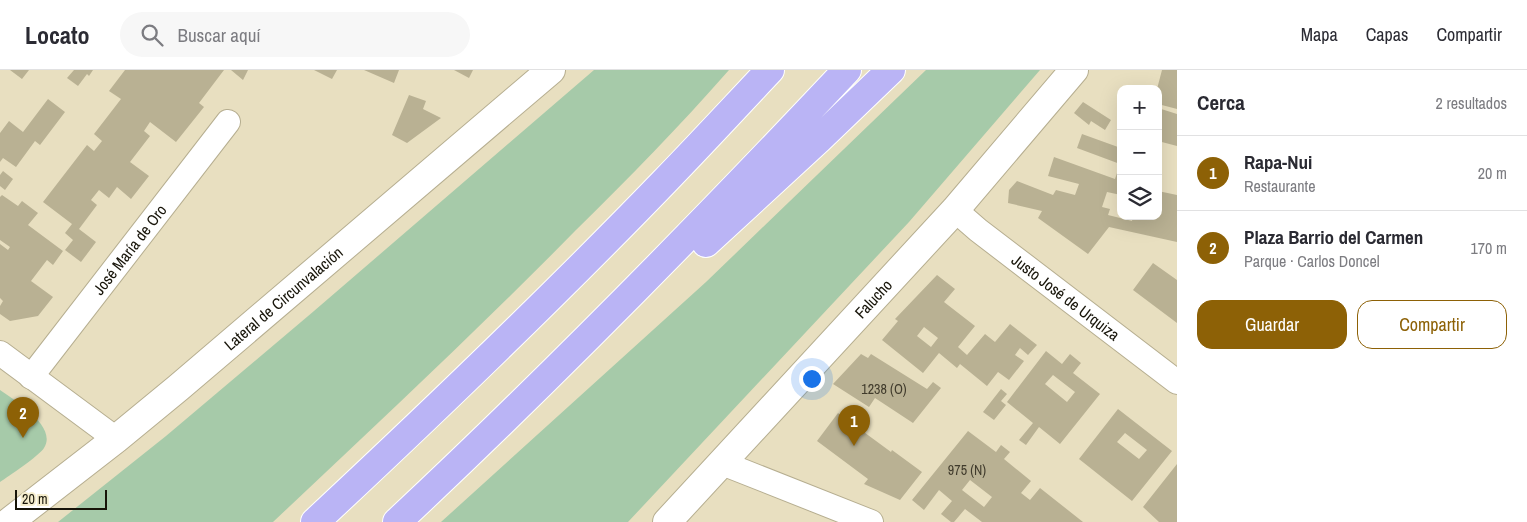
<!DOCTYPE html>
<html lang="es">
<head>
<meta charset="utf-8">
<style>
	body { margin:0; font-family:"Archivo Narrow",sans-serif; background:#f7f7f7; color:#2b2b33 }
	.controls { position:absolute; right:15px; top:15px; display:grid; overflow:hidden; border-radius:10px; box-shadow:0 5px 20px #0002 }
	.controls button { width:45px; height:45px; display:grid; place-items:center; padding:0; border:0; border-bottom:1px solid #e1e1e2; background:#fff; color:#2b2b33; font:25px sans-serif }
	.scale { position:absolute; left:15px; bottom:12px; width:92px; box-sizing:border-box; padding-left:5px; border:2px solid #171409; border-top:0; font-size:14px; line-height:18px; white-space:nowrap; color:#171409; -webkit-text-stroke:4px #f5edcd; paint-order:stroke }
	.you { position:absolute; left:811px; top:308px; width:18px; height:18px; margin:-12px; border:4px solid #fff; border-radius:50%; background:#1a73e8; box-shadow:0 0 0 8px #1a73e833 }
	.badge { display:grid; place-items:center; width:32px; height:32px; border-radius:50%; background:#8d6106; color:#fff; font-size:16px; font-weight:700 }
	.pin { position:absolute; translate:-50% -41px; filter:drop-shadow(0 1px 2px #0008) }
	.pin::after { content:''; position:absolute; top:26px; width:18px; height:15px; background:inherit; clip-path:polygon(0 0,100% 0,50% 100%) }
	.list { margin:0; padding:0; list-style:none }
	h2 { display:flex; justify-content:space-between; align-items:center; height:65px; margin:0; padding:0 20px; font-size:21px }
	h2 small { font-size:16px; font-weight:400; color:#7c7c81 }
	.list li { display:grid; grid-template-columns:32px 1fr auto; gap:15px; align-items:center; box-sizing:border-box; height:75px; padding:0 20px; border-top:1px solid #e1e1e2 }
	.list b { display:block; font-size:19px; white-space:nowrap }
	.list p { margin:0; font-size:16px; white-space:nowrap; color:#7c7c81 }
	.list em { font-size:16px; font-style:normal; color:#7c7c81 }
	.actions { display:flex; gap:10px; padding:15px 20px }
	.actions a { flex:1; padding:11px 0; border:1px solid #8d6106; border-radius:15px; text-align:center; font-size:18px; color:#8d6106 }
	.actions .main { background:#8d6106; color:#fff }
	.icon { flex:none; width:28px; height:28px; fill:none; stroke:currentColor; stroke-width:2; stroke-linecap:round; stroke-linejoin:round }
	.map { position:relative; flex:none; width:1177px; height:452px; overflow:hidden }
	header { display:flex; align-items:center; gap:30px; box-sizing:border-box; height:70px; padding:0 25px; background:#fff; border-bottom:1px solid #e1e1e2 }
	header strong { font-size:24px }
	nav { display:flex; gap:28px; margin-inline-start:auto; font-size:18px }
	.search { width:350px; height:45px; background:#f7f7f7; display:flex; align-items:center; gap:12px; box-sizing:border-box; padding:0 18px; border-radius:28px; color:#7c7c81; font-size:19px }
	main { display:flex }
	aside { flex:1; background:#fff }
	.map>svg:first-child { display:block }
	.green { fill:#a6caa9 }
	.building { fill:#b9b193; fill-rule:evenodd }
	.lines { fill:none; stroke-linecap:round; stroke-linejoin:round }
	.minor-casing { stroke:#b6ae90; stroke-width:26 }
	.tertiary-casing { stroke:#b6ae90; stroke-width:30 }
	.motorway-casing { stroke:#fff; stroke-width:30 }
	.minor { stroke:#fff; stroke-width:24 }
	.tertiary { stroke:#fff; stroke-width:28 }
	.motorway { stroke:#bab4f5; stroke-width:28 }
	.labels { text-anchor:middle; stroke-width:5; stroke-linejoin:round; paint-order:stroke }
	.number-label { font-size:14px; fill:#403b2c }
	.street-label { font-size:16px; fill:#171409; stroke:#f5edcd }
</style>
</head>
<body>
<header>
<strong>Locato</strong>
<div class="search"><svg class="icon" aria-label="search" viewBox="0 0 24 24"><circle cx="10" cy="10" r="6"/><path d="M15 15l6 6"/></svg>Buscar aquí</div>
<nav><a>Mapa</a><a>Capas</a><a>Compartir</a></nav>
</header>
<main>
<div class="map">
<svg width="1177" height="452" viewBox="0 0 1177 452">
	<rect width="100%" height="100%" fill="#e8dfc0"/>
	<!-- green -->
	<path class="green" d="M594,0H729C680,56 628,109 575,161C477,261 375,356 273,452H58L166,366L314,241Z
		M926,0H1040L909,152L628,452H441L706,212Z
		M0,320C14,330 58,356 44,378C39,386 9,406 0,412Z"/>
	<!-- building -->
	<path class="building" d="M10,0H29L22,9Z
		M74,0H93L89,6L87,4L78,16L67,8Z
		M125,0H224L199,33L204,37L176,72L150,52L144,61L150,66L130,92L149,106L131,129L117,117L109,128L99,120L91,130L97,135L79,159L96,172L81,192L65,180L73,170L65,163L72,154L43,132L87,75L94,81L102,71L94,64L121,29L109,21Z
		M231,0H248L243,10Z
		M314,0H337L332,9Z
		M364,0H399L394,13Z
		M454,0H473L469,8Z
		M1162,0H1177V39L1158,34V19H1157Z
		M409,25L426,31L423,39L441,48L407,73L392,65Z
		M48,29L65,42L40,75L35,71L16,97L3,88L0,92V63L9,51L23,62Z
		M1083,32L1111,50L1105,60L1091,51L1089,55L1074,43Z
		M1158,38L1177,44V76L1158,71Z
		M1082,64L1118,77L1121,69V125L1107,122L1102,137L1110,139L1108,145L1132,151L1133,146H1158V121L1177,125V172L1109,157L1088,184L1038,148L1042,141L1008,133L1009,120L1017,111L1053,125L1056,120L1075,125L1079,114L1048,106L1054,87L1115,109L1120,94L1077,78Z
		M3,101L13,109L5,120L0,116V105Z
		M2,125L18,136L22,131L38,143L28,155L63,181L53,195L47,190L31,211L53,227L38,246L10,251L0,244V236L3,231L0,228V174L8,180L10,177L0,170V127Z
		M1153,193L1177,210V253L1133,220Z
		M937,205L955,219L944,232L975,256L958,277L967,285L985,264L995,272L1010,254L1037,275L1028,285L1020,278L1015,285L1024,291L1009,310L998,302L987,316L960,294L957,298L939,283L923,303L882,270L898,251L895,249ZM924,257L938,268L931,277L917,266Z
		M1046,281L1062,294L1070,284L1081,293L1073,303L1100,324L1060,374L1039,357L1026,375L1019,370L1033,353L1007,332ZM1053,305L1075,322L1067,332L1045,314Z
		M861,284L868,288L871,284L927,319L933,312L941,318L913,353L875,328L869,337L833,314Z
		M1001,319L1007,324L1001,331L1006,335L994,350L983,342Z
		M1118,339L1172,381L1132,431L1079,389ZM1125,363L1147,380L1139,389L1117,372Z
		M838,343L891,382L892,380L922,402L900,430L864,414L868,409L817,371Z
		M968,361L996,382L1001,375L1010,382L1004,389L1031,411L1021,423L1030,430L1040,418L1083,452H982L965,439L954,452H951L941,444L952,431L939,420L924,440L912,430ZM970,410L992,427L984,437L962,420Z
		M1177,394V452H1159L1143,437Z"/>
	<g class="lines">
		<defs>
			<g id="minor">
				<path id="s1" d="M955,140L978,160L1177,312"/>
				<path d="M0,283L116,369"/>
				<path id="s2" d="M31,307L228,52"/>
				<path d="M722,393L871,452"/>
			</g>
			<g id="tertiary">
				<path id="s3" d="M9,452L116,369L178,318L551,0"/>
				<path id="s4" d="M667,452L955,140L1074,0"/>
			</g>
			<path id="motorway" d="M706,173L819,69L891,0
				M315,452C434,341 551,229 664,112C700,75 735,37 770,0
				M397,452C552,307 701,155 847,0"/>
		</defs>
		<!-- minor casing -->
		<use href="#minor" class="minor-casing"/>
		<!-- tertiary casing -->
		<use href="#tertiary" class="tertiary-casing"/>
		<!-- motorway casing -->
		<use href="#motorway" class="motorway-casing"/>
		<!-- minor -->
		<use href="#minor" class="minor"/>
		<!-- tertiary -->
		<use href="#tertiary" class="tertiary"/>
		<!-- motorway -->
		<use href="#motorway" class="motorway"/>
	</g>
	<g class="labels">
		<!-- number labels -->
		<g class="number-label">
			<text x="884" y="324">1238 (O)</text>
			<text x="967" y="405">975 (N)</text>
		</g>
		<!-- street labels -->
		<g class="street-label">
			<text dy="6" stroke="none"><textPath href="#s2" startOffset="161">José María de Oro</textPath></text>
			<text dy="6" stroke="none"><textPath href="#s1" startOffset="141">Justo José de Urquiza</textPath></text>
			<text dy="6" stroke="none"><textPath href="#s3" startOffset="354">Lateral de Circunvalación</textPath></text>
			<text dy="6" stroke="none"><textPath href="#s4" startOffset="304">Falucho</textPath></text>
		</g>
	</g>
</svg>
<div class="controls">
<button>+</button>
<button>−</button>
<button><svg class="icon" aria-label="layers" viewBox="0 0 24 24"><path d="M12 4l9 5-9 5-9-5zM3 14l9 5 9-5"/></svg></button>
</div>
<div class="scale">20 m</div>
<div class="you"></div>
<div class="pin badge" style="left:854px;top:376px">1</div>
<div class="pin badge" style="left:23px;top:368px">2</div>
</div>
<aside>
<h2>Cerca<small>2 resultados</small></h2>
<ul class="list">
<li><span class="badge">1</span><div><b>Rapa-Nui</b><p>Restaurante</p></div><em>20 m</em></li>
<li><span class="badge">2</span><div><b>Plaza Barrio del Carmen</b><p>Parque · Carlos Doncel</p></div><em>170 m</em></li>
</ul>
<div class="actions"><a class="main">Guardar</a><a>Compartir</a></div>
</aside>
</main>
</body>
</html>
